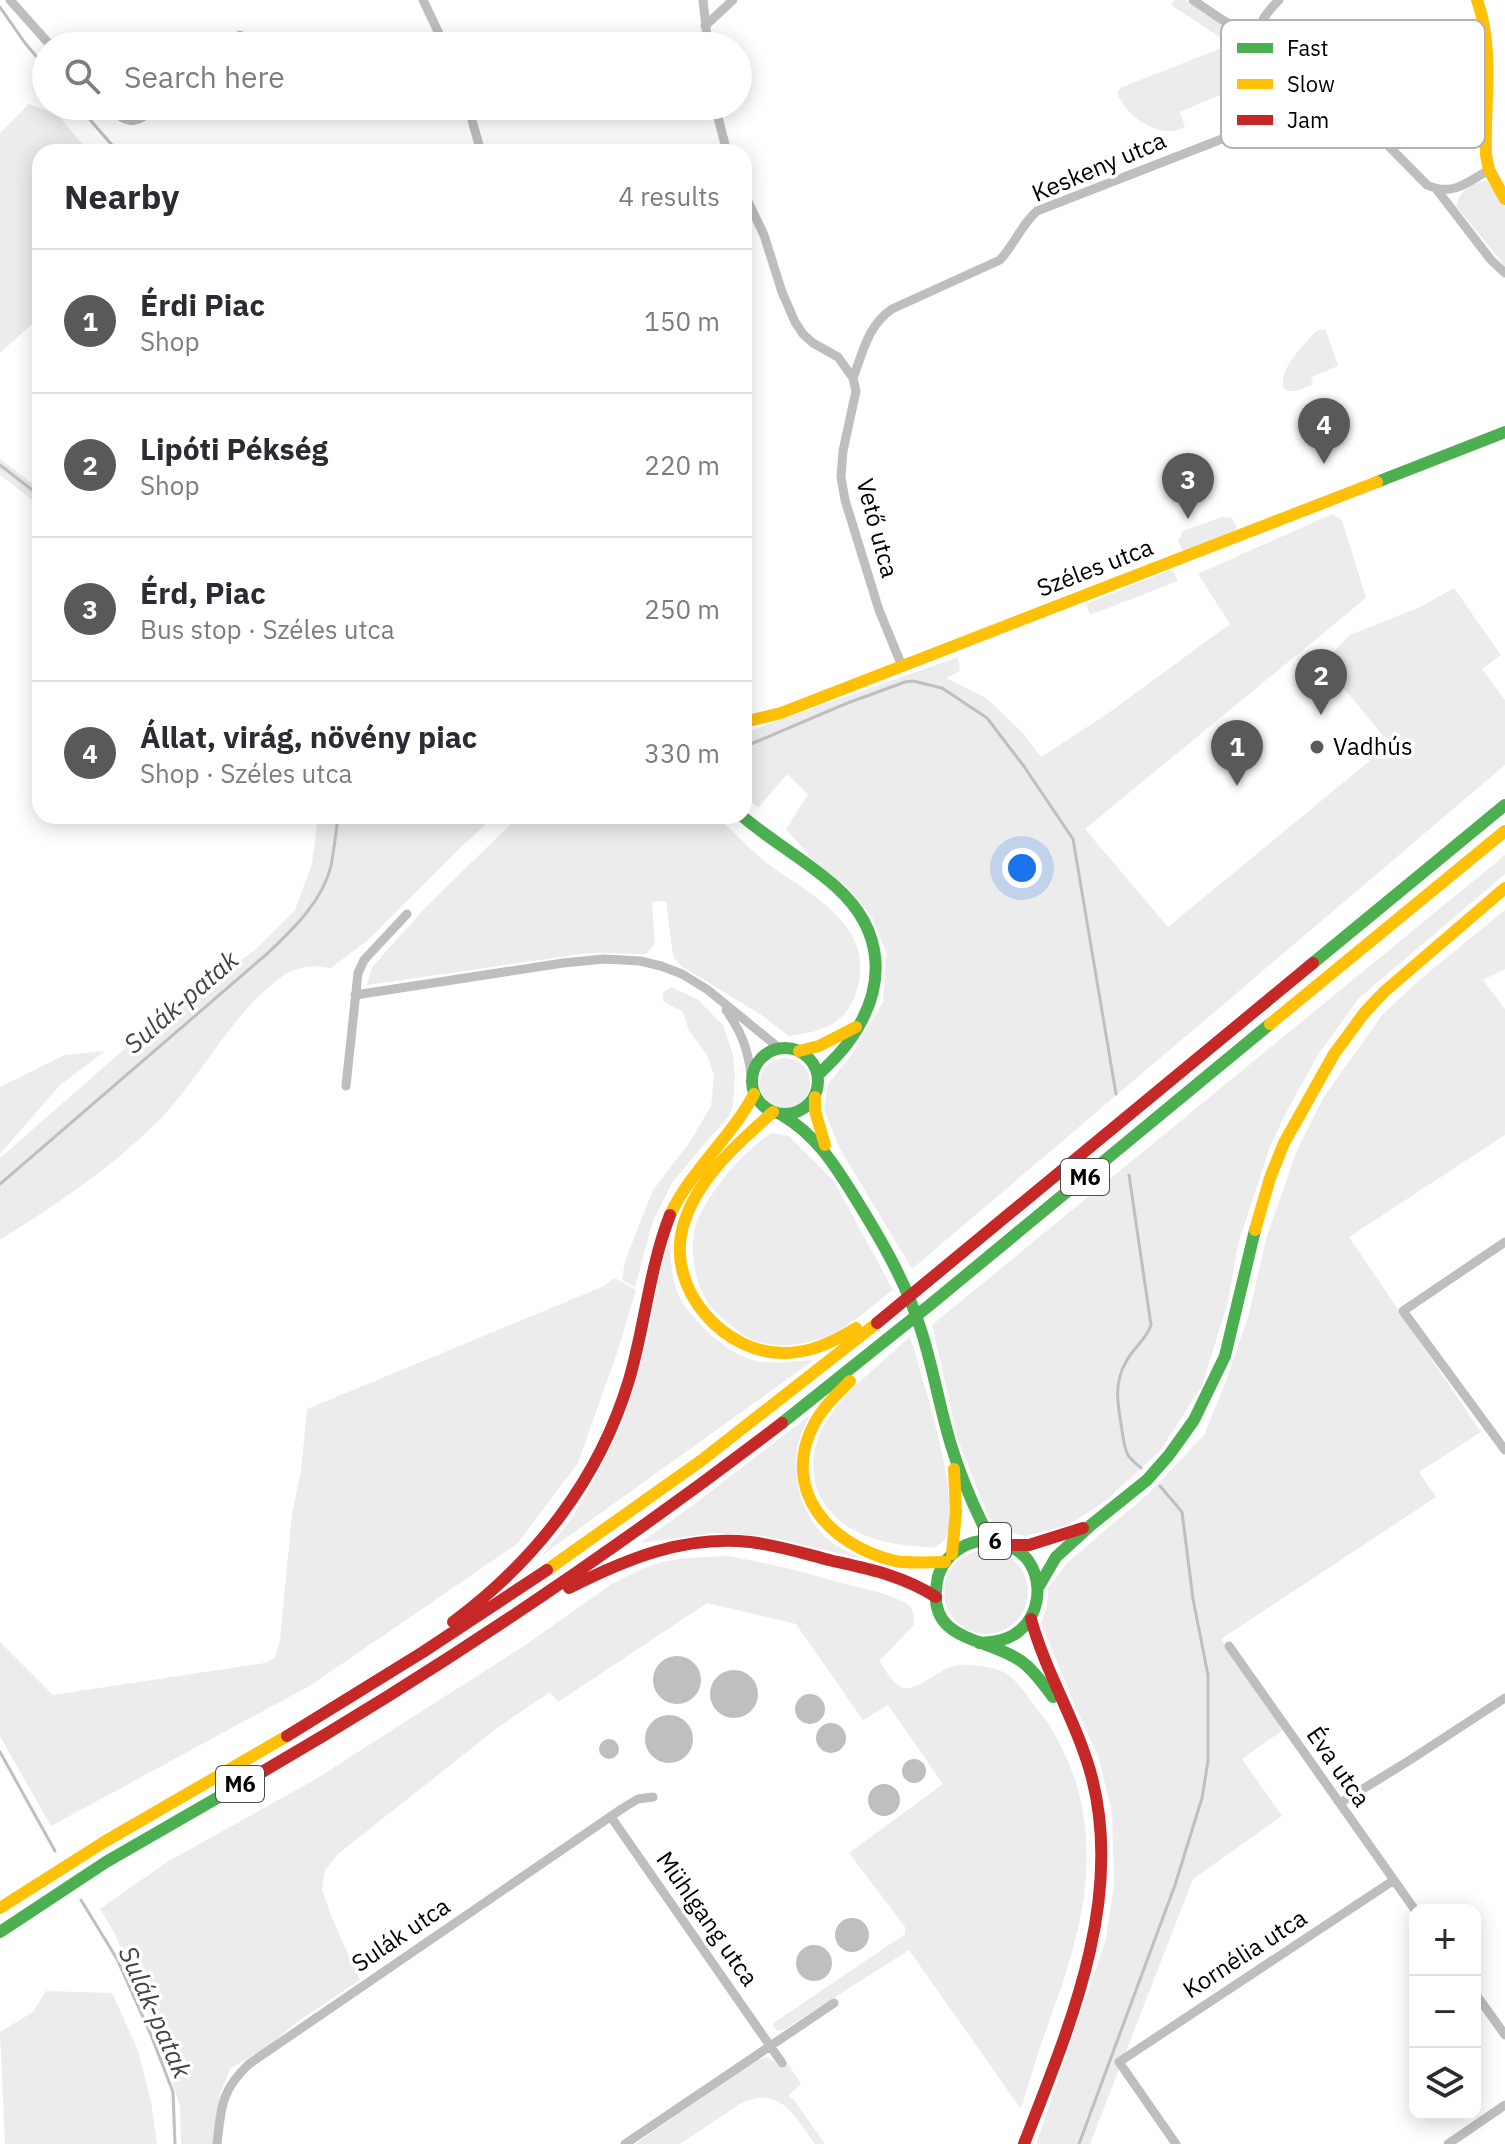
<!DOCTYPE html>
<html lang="en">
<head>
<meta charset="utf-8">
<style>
	body { margin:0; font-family:"IBM Plex Sans",sans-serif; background:#f7f7f7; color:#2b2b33 }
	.controls { position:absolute; right:24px; bottom:24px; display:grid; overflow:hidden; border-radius:16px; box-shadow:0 4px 20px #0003 }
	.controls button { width:72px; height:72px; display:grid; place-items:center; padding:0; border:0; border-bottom:2px solid #e1e1e2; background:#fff; color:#2b2b33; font:40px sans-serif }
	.you { position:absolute; left:1022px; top:868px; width:28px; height:28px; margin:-20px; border:6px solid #fff; border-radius:50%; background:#1a73e8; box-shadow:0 0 0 12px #1a73e833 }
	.badge { display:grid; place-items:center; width:52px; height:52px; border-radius:50%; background:#595959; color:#fff; font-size:26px; font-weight:700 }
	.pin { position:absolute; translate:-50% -66px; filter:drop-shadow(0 2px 4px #0008) }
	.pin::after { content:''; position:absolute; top:42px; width:28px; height:24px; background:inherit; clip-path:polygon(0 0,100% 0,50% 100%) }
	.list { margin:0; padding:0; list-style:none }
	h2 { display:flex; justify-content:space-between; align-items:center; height:104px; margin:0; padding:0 32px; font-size:34px }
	h2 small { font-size:26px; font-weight:400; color:#7c7c81 }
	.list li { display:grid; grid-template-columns:52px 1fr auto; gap:24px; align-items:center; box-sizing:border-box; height:144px; padding:0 32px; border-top:2px solid #e1e1e2 }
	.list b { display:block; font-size:30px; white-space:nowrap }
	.list p { margin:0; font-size:26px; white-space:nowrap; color:#7c7c81 }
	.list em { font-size:26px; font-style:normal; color:#7c7c81 }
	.icon { flex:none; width:44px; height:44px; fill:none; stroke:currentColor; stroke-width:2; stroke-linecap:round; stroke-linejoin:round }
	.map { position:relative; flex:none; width:1505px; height:2144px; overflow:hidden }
	.search { position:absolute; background:#fff; box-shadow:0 4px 20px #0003; left:32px; top:32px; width:720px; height:88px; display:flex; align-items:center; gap:20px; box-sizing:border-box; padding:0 28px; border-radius:44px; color:#7c7c81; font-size:30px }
	.panel { position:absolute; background:#fff; box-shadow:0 4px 20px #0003; left:32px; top:144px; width:720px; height:680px; border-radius:24px }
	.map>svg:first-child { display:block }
	.green { fill:#ececec }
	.water { fill:#bfbfbf }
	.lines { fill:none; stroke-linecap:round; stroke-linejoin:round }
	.stream { stroke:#bfbfbf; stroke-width:3 }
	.street { stroke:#bebebe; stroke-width:9 }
	.fast { stroke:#4caf50; stroke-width:12 }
	.slow { stroke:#ffc107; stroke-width:12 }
	.jam { stroke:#c62828; stroke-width:12 }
	.poi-dot { fill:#595959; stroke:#fff; stroke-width:3 }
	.labels { text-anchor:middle; stroke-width:7; stroke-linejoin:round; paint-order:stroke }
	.shield { fill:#fff; stroke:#4c4c4c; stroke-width:2 }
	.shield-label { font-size:22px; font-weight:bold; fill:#000 }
	.street-label { font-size:24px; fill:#000; stroke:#fff }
	.poi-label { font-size:24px; fill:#000; stroke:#fff; text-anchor:start }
	.water-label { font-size:26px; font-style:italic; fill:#444; stroke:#fff }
	.key { fill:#fff; stroke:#b2b2b2; stroke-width:2 }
	.key-label { font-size:22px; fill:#000 }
</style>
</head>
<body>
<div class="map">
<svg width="1505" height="2144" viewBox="0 0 1505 2144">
	<rect width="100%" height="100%" fill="#fff"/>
	<!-- green -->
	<path class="green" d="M1174,0H1185L1254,44L1286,67L1180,112L1185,127C1161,141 1126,117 1117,93L1120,88L1224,47L1221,38L1171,5Z
		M29,104L57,114L89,152H40V317L0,353V133Z
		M1483,181H1487L1505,207V266L1456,206C1461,191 1467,185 1483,181Z
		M1322,329L1326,331L1338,366L1311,377L1313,384L1297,391H1288L1283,387C1281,365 1302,348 1315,332Z
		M0,459L40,489V506L0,475Z
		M1332,514L1342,520L1366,598L1085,829L1168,927L1390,744L1323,663L1350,635L1420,607L1454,588L1501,655L1482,669L1505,700V765L912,1269L840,1149L824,1110L828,1084L852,1054L883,1002L886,952L872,917L849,889L814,861L786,829L808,794L787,774L758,808L744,795V733L958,657L960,671L946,678L986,698L1023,733L1041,757L1107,714L1230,624L1198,574Z
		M1222,517L1232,518L1237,527L1233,532L1183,551L1178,541L1183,531Z
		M1168,571H1173L1178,581L1090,615L1086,604Z
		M318,816H495L462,846L368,940L331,968C315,965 298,966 284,975C232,1012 204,1073 161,1118C113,1167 57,1204 0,1240V1158L145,1031L256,949L295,910L312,864Z
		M519,816H716C734,832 751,851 771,866C817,899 881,929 854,998C842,1027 818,1032 789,1036L760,1014L681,966L673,956L666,901L652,902L655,944L646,954L588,953L367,985L372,967L426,907Z
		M1505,855V874L1358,999L1318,1055L1289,1107L1271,1144L1238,1244L1228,1302L1202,1386L1160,1451L1104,1502L1068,1525L1026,1536L997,1530L989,1518L958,1440L932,1325Z
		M1505,910V969L1483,980L1505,1009V1135L1349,1237L1481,1432L1419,1472L1436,1497L1221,1639L1283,1730L1242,1759L1282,1816L1193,1879L1090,2144H1036L1105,1942L1114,1886L1112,1812L1098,1756L1074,1704L1041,1623L1047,1606L1048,1588L1068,1562L1148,1494L1204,1435L1224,1386L1249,1314L1267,1236L1297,1150L1323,1098L1382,1015L1423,977Z
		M671,987L697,999L723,1025L733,1055L735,1076L733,1106L729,1116L705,1143L672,1183L653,1221L635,1287L622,1280L625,1261L653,1190L690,1142L711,1106L714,1076L707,1055L689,1031L683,1012L663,1001V993Z
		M105,1051L60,1085L0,1154V1087L65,1055Z
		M760 1083a25 25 0 1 1 50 0a25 25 0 1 1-50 0Z
		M772,1133L789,1136L834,1181L893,1290C871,1306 848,1329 823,1338C800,1346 773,1349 751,1339C739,1333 716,1314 708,1303C695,1283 689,1250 695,1227C703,1198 746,1148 772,1133Z
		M670,1235C671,1254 670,1277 679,1296C689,1317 724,1350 746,1358C768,1366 792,1361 814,1360L541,1556L569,1522L594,1481L621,1427L636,1381L649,1333L655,1297Z
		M615,1278L636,1290L617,1353L578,1463L517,1544L311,1685L51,1826L0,1736V1642L53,1695L265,1663L275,1658L280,1640L292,1514L301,1471L307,1409L602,1287Z
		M910,1336C921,1374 965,1508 945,1539C942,1543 938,1545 935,1548C913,1546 891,1545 869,1537C816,1518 797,1467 828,1419C848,1387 883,1363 910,1336Z
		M809,1416C805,1425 800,1435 798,1445C790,1479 803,1519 830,1541C839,1549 852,1553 863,1559L766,1536L714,1533L640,1543L685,1511Z
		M944 1592a42 42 0 1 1 84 0a42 42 0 1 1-84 0Z
		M727,1556C767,1562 806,1573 845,1584C861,1588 891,1594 905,1603C914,1607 914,1616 914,1625L879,1661C885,1669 893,1685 903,1688C919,1691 942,1666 959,1665C968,1664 986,1667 995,1669C1013,1672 1027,1696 1038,1710C1055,1730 1066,1755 1075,1779C1102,1864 1078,1942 1049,2022C1038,2051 1030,2080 1021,2109L909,1950L785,2029L777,2031L772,2024L905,1934V1927L849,1853L943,1784L888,1705L863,1720L796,1624L707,1603L558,1702L550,1692L497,1728L338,1854L325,1870L322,1890L332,1918L360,1980L297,2022L266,2048L231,2068L220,2093L215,2144H181L180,2106L157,2034L115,1934L100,1909L167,1862L316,1779L375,1741L521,1648L612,1584L641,1569L662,1562L685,1558Z
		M46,1991L112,1993L138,2050L151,2101L157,2144H5L0,2032L33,2012Z
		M766,2057L774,2061L778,2066L786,2061L801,2084L788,2096L794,2100L825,2144H815C794,2116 780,2084 740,2104L680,2144H635L757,2060Z"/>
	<!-- water -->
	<path class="water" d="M653 1680a24 24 0 1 1 48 0a24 24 0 1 1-48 0Z
		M710 1694a24 24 0 1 1 48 0a24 24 0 1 1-48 0Z
		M795 1709a15 15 0 1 1 30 0a15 15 0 1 1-30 0Z
		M645 1739a24 24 0 1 1 48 0a24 24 0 1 1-48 0Z
		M816 1738a15 15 0 1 1 30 0a15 15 0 1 1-30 0Z
		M599 1749a10 10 0 1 1 20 0a10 10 0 1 1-20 0Z
		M902 1771a12 12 0 1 1 24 0a12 12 0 1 1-24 0Z
		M868 1800a16 16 0 1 1 32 0a16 16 0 1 1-32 0Z
		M835 1935a17 17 0 1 1 34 0a17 17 0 1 1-34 0Z
		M796 1963a18 18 0 1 1 36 0a18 18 0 1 1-36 0Z"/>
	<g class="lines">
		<!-- stream -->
		<path class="stream" d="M0,7L25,43L46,68
			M78,106L118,152
			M0,465L40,496
			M744,747L845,704L905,682L913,681L942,688L987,718L1023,765L1073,839L1116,1094
			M1129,1175L1151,1325C1146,1340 1133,1348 1126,1362C1113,1384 1118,1406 1122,1430C1123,1438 1124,1448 1128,1455C1131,1460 1137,1464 1141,1468
			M0,1184L268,953C293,929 322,902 331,866C334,850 336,833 338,816
			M0,1752L55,1851
			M81,1900L117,1959L151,2035L173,2092L175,2144
			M1079,2144L1175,1885L1202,1798L1208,1761V1675L1193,1599L1182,1512L1160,1486"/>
		<!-- street -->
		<path class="street" d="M10,0L51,46
			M423,0L445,46
			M703,0L708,46
			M1193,0L1221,19L1256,39L1358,115L1427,185C1453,197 1467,182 1489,170
			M705,26L733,0
			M1256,39C1259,22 1267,12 1279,0
			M227,46L240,35
			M108,106C128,127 137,124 157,106
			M468,106L481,152
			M715,106L727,152
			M1437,190L1491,260L1505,273
			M744,193L764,235L782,292L795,322L803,334L813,343L838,357L853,378L856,391L843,451L841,477L845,500L879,610L902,666
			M853,378C863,352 868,325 892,309L1000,260C1014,245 1021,225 1037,211L1263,123L1308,104L1327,94
			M355,995L563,963L604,959L640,961L661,966L682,974L708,990L779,1048
			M726,1010C741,1031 748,1049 751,1075
			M346,1086L358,973L364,960L407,914
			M1505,1242L1403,1311L1505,1450
			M1229,1646L1415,1910
			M1340,1803L1410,1760L1505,1698
			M611,1817L782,2063
			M1475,1993L1505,2035
			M217,2144C221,2108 221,2090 249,2064L623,1808L638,1799L653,1797
			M625,2144L834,2003
			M1176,2144L1119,2062L1394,1880
			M1448,2144L1505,2105"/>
		<!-- fast -->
		<path class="fast" d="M1377,482L1505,432
			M742,816C771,841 806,860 835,886C886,931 888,989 847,1044C839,1055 828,1065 818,1075
			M1313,963L1505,805
			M752 1081a33 33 0 1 1 66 0a33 33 0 1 1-66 0Z
			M782,1115C816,1135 834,1164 854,1196C880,1238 905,1280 920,1327C933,1366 939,1406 951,1445C961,1478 975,1510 991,1541
			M782,1423L931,1304L1270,1024
			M1039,1586L1056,1557L1091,1525L1147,1480L1169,1455L1194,1420L1225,1356L1255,1230
			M979,1643C993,1642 1008,1641 1019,1631C1045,1611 1044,1563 1013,1548C998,1541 982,1538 966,1545C951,1552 939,1566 937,1582C926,1643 986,1636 1021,1661C1034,1670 1043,1684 1053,1697
			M0,1932L106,1862L262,1772"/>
		<!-- slow -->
		<path class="slow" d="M1477,0C1495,49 1484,104 1486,155L1489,170L1505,199
			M744,722L781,713L1377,482
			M1270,1024L1505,831
			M799,1051L819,1046L856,1027
			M815,1097V1111L825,1145
			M773,1112C737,1144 697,1178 683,1226C665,1289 725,1356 788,1353C813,1352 835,1341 856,1328
			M670,1215C691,1170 731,1138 754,1094
			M1255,1230L1270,1178L1284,1143L1334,1054L1365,1012L1385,991L1505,888
			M850,1381C837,1394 823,1407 814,1424C779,1491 831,1546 895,1561C911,1564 929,1562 945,1562
			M952,1554L956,1512L954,1469
			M547,1570L702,1460L877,1323
			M0,1908L104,1842L287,1736"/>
		<!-- jam -->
		<path class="jam" d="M877,1323L1313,963
			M1011,1545H1029L1083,1528
			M569,1588C626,1559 684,1535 750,1542C778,1545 805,1554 833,1561C869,1569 904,1576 936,1597
			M453,1622C535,1561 599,1480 629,1380C645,1326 649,1269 670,1215
			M287,1736L423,1652L547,1570
			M262,1772C443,1667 616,1550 782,1423
			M1024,2144C1068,2030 1124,1903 1092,1778C1078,1724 1046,1674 1031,1619"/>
	</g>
	<!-- markers -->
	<circle class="poi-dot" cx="1317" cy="747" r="8"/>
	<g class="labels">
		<!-- shield labels -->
		<g class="shield">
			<rect x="1061" y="1159" width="48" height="36" rx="6"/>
			<rect x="979" y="1523" width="32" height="36" rx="6"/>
			<rect x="216" y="1766" width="48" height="36" rx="6"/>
		</g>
		<g class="shield-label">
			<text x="1085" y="1185">M6</text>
			<text x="995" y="1549">6</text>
			<text x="240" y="1792">M6</text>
		</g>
		<!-- street labels -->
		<g class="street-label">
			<text transform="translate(1099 167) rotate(-23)" y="8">Keskeny utca</text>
			<text transform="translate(877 528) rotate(75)" y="8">Vető utca</text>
			<text transform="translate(1095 568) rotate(-21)" y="8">Széles utca</text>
			<text transform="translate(1338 1767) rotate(55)" y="8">Éva utca</text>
			<text transform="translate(707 1919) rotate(55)" y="8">Mühlgang utca</text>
			<text transform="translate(401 1935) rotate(-34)" y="8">Sulák utca</text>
			<text transform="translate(1245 1954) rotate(-33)" y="8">Kornélia utca</text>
		</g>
		<!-- poi labels -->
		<g class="poi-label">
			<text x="1333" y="755">Vadhús</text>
		</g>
		<!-- water labels -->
		<g class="water-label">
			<text transform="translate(181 1002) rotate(-41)" y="9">Sulák-patak</text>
			<text transform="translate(155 2012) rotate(66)" y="9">Sulák-patak</text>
		</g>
	</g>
	<!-- legend -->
	<rect x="1221" y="20" width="264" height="128" rx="12" class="key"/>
	<rect x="1237" y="43" width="36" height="10" fill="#4caf50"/>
	<rect x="1237" y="79" width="36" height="10" fill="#ffc107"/>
	<rect x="1237" y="115" width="36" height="10" fill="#c62828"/>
	<g class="key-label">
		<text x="1287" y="56">Fast</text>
		<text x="1287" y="92">Slow</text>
		<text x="1287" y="128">Jam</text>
	</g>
</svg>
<div class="controls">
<button>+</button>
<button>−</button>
<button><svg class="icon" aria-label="layers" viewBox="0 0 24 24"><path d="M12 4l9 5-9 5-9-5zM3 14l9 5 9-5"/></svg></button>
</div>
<div class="you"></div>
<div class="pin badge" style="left:1237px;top:786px">1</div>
<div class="pin badge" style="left:1321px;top:715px">2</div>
<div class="pin badge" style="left:1188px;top:519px">3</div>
<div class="pin badge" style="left:1324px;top:464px">4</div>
<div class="search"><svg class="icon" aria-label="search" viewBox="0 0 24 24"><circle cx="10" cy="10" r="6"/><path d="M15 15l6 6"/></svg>Search here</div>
<section class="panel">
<h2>Nearby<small>4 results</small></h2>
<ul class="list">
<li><span class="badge">1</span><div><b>Érdi Piac</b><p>Shop</p></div><em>150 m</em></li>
<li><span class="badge">2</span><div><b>Lipóti Pékség</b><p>Shop</p></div><em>220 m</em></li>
<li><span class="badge">3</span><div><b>Érd, Piac</b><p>Bus stop · Széles utca</p></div><em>250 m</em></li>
<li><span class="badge">4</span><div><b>Állat, virág, növény piac</b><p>Shop · Széles utca</p></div><em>330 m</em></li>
</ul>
</section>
</div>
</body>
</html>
